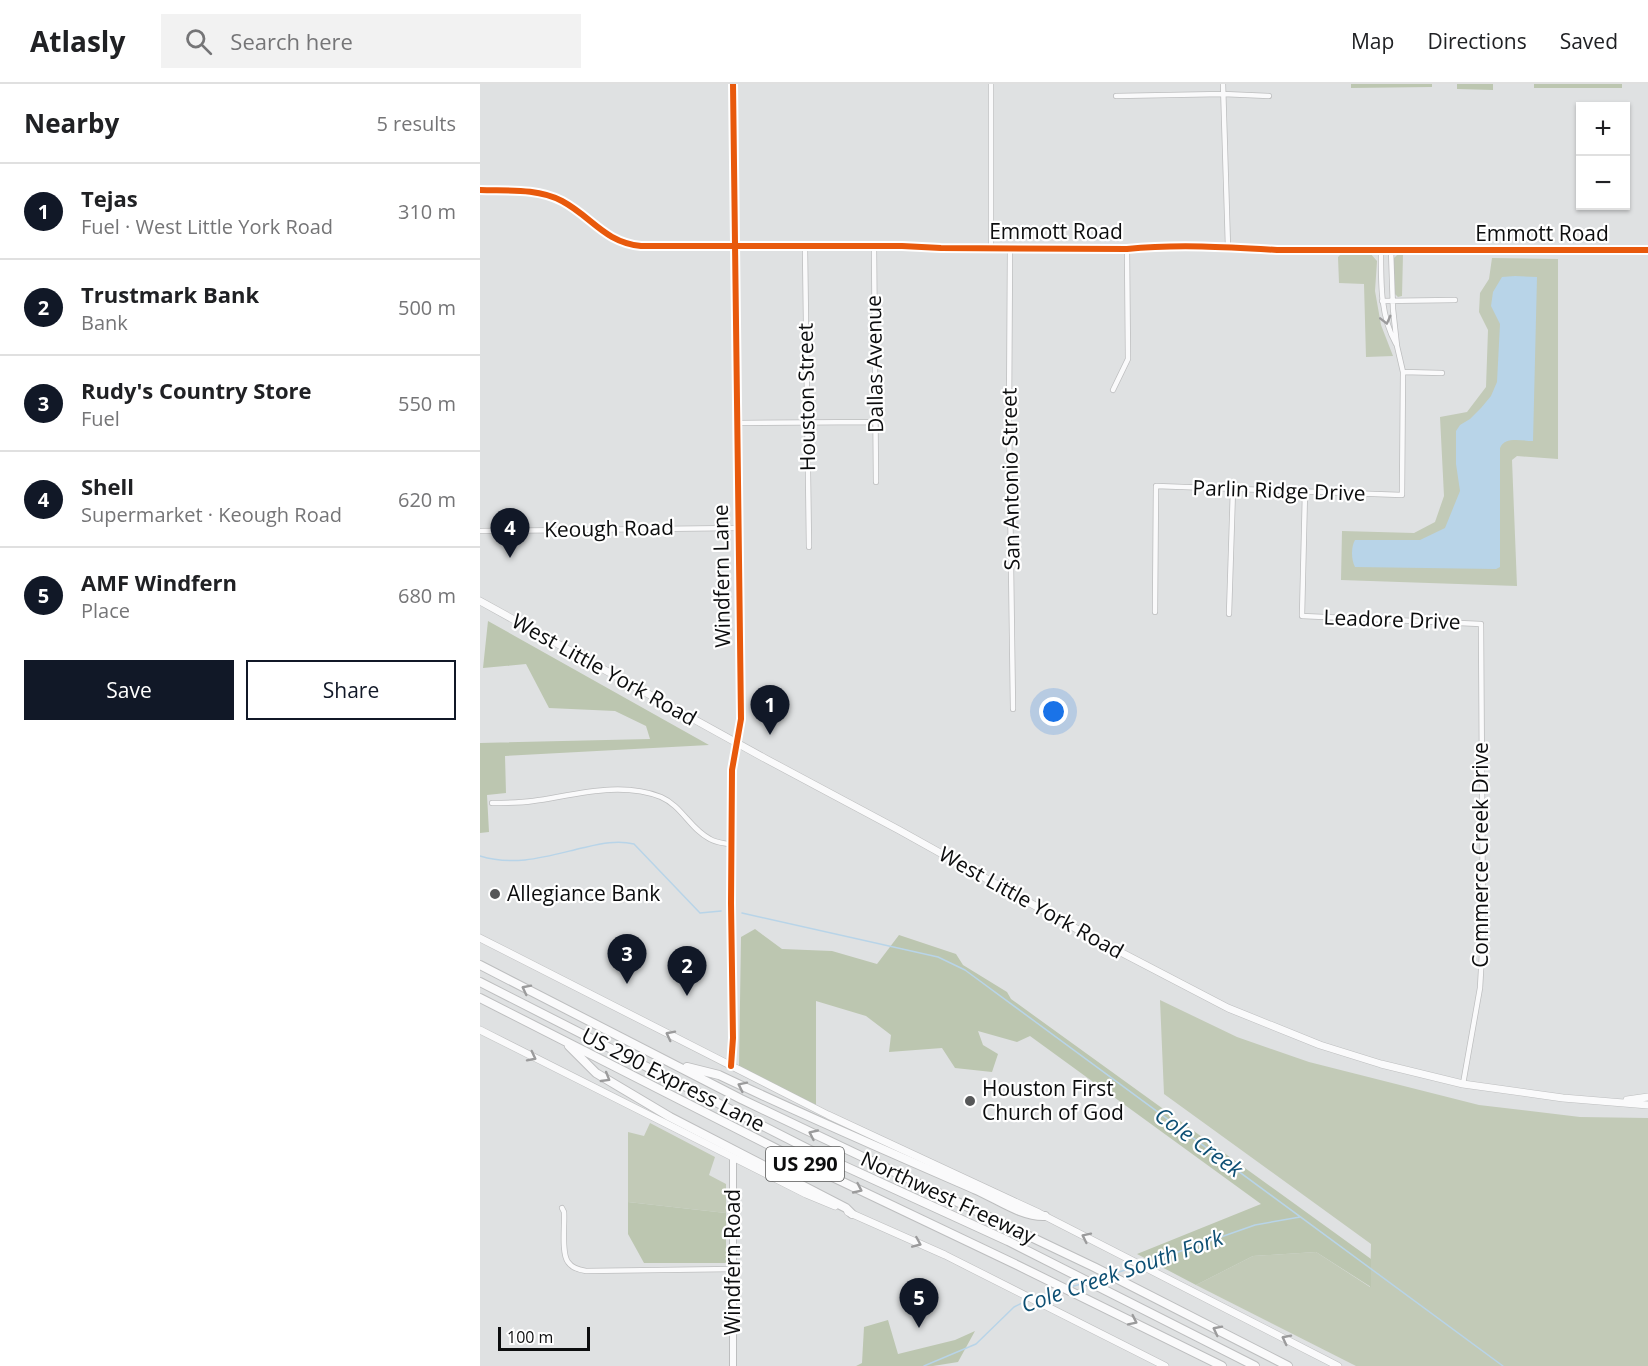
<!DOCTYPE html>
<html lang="en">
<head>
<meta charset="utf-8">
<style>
	body { margin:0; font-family:"Open Sans",sans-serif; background:#f2f2f2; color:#202124 }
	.controls { position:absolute; right:18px; top:18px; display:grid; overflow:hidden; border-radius:0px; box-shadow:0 2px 4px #0004 }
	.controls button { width:54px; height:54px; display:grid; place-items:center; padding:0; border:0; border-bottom:2px solid #e0e0e0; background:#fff; color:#202124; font:30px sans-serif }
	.scale { position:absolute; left:18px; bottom:15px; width:92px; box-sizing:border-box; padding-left:6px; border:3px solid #0c0d0e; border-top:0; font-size:16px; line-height:21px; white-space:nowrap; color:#0c0d0e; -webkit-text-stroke:4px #fff; paint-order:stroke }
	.you { position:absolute; left:574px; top:628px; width:21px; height:21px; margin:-15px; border:4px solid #fff; border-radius:50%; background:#1a73e8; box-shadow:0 0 0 9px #1a73e833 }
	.badge { display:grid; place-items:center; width:39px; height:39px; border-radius:50%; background:#111827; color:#fff; font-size:20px; font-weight:700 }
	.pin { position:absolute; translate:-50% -50px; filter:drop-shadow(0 2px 3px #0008) }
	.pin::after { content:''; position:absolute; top:32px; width:21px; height:18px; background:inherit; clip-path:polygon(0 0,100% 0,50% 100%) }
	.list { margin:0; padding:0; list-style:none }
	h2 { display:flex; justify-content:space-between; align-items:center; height:78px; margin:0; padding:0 24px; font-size:26px }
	h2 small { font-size:20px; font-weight:400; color:#757577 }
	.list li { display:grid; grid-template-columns:39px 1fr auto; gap:18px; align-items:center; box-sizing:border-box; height:96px; padding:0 24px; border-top:2px solid #e0e0e0 }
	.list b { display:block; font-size:22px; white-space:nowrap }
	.list p { margin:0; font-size:20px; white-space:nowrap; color:#757577 }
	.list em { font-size:20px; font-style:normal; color:#757577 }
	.actions { display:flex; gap:12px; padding:18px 24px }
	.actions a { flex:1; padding:14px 0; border:2px solid #111827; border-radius:0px; text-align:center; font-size:21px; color:#111827 }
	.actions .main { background:#111827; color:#fff }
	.icon { flex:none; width:33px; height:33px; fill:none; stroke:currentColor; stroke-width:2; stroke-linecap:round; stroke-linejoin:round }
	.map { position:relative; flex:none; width:1168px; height:1282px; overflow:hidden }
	header { display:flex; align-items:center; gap:36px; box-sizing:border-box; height:84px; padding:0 30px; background:#fff; border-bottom:2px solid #e0e0e0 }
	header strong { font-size:28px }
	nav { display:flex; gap:33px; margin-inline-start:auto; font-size:21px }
	.search { width:420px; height:54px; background:#f2f2f2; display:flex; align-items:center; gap:15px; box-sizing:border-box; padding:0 21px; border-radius:0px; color:#757577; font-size:22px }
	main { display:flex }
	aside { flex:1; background:#fff }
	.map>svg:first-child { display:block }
	.green { fill:#c2cab7 }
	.forest { fill:#bcc6b0 }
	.water { fill:#b8d4e8 }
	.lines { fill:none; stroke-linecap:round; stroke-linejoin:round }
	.stream { stroke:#b8d4e8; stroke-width:1.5 }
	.minor-casing { stroke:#bdbebf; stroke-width:6 }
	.tertiary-casing { stroke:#bdbebf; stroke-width:8 }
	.secondary-casing { stroke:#bdbebf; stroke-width:8 }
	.motorway-casing { stroke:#bdbebf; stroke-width:10 }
	.minor { stroke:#fafafb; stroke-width:4.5 }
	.tertiary { stroke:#fafafb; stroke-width:6 }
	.secondary { stroke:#fafafb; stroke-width:7 }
	.motorway { stroke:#fafafb; stroke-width:8 }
	.cycleway-casing { stroke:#fff; stroke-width:10 }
	.cycleway { stroke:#e8590c; stroke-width:6 }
	.oneway { stroke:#9b9b9c }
	.poi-dot { fill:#565758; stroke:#fff; stroke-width:2 }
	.labels { text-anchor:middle; stroke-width:4.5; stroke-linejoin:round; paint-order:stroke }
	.shield { fill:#fff; stroke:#555656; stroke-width:1.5 }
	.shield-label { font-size:20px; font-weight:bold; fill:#0c0d0e }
	.street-label { font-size:21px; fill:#0c0d0e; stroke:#fff }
	.poi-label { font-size:21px; fill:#0c0d0e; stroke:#fff; text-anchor:start }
	.water-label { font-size:22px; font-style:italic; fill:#0e5074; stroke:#fff }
</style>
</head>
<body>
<header>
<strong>Atlasly</strong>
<div class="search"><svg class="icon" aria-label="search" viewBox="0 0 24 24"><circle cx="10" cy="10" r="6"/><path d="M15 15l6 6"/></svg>Search here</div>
<nav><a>Map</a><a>Directions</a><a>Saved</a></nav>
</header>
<main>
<aside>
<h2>Nearby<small>5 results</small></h2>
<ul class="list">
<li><span class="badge">1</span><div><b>Tejas</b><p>Fuel · West Little York Road</p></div><em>310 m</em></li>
<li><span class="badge">2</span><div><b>Trustmark Bank</b><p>Bank</p></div><em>500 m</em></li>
<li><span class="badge">3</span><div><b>Rudy's Country Store</b><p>Fuel</p></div><em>550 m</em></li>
<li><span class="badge">4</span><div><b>Shell</b><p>Supermarket · Keough Road</p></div><em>620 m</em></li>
<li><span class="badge">5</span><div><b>AMF Windfern</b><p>Place</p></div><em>680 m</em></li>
</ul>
<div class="actions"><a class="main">Save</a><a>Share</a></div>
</aside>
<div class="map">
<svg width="1168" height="1282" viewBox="0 0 1168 1282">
	<rect width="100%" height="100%" fill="#dfe1e2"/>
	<!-- green -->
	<path class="green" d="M865,166L890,169L897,177L895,207L901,241L913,272L886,273L884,200L859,199L858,173Z
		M920,168L923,170L922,212L918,213L913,208V175Z
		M1012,174L1078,175V375L1037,372L1032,376L1037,502L861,496L862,447L934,449L955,438L964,412L960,333L987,328L1006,303L1008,246L999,228L1000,209L1009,195Z
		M680,916L757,953L829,978L999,1021L1100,1033L1168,1034V1282H876L716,1201L773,1172L836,1168L890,1203L891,1160L684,1010Z
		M170,1039L235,1073L229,1091L246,1100V1129L148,1118V1048L164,1052Z"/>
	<!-- forest -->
	<path class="forest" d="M871,0H952V3L871,4Z
		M977,0H1013V6L977,5Z
		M1054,0H1142V4H1054Z
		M8,537L229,661L25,672L26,709L7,711L9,748L0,749V659L170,655L166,642L135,627L69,624L46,580L3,584Z
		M275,845L302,865L352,867L397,880L419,851L476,870L483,881L527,908L531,915L891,1175V1203L836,1168L773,1172L716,1201L657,1170L781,1120L550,952L537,958L498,947L503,961L518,970L512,988L475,984L462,964L409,968L411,951L386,932L336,917V1021L259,984L261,853Z
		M148,1118L246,1129V1179H164L148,1150Z
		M408,1236L418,1270L475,1256L495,1247L478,1278L453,1282H376L382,1279L384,1243Z"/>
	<!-- water -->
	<path class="water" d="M1035,192L1057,193L1053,357C1041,357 1025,352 1020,364V483L1016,485L875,483C871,475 871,463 875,456H940L965,444L980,407L976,380V347L980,341L990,335L1001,324L1011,312L1017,298L1020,240L1011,222L1013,208L1022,193Z"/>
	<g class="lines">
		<!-- stream -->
		<path class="stream" d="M0,772C35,783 68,772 102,764C120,760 136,756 154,760L220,829L241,827
			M262,829L458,873L485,886L1023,1282
			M664,1180L775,1141L820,1133
			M636,1189L657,1182
			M613,1197L625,1193
			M590,1203L605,1199
			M555,1213L579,1206
			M444,1282L496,1260L534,1223L548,1216"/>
		<defs>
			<path id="minor" d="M511,0V164
				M743,0L748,163
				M636,12L743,10L789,12
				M394,162L396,398
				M325,164L329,463
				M530,165L529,336L533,625
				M901,166C901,199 900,231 916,260
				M902,217L975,216
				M923,288L962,289
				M633,306L648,275L647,165
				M259,339L396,338
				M825,408L822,532L1001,540L1003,852L1000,904L983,1000
				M0,447L258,444
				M675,528L676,402L922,411L923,288L917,262L913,225L911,166
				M749,530L753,405
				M12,719C26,719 39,719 53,717C95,711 140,697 181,713C202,722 210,745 230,755C237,759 245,759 252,761
				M82,1124L84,1128C85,1140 81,1169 88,1178C92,1184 99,1186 106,1187L254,1185"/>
			<path id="tertiary" d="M0,106C27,107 57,104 82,117C112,133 124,158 161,162H422L461,164L647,165C697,160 747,163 797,166H1168
				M251,982L253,954L251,819L252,686L261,635L253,0
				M253,1282V1073"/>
			<path id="secondary" d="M0,517L286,675L419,746L604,849L748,924L840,961L901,980L983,1000L1083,1014L1168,1021
				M0,854L348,1031L559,1129L858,1282
				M0,946L326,1110L355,1122
				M1147,1016L1168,1013
				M368,1128L465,1171L685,1282"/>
			<path id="motorway" d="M0,881L261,1015L614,1183L808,1282
				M0,898L338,1070L528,1157L775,1282
				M0,914L344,1089L539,1182L742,1282
				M89,962L116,989L190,1033L366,1124L372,1130
				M207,983L239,991C323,1031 409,1068 494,1105C516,1114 541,1133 565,1132"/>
		</defs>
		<!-- minor casing -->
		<use href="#minor" class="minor-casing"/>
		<!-- tertiary casing -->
		<use href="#tertiary" class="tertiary-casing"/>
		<!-- secondary casing -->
		<use href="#secondary" class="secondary-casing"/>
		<!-- motorway casing -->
		<use href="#motorway" class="motorway-casing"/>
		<!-- minor -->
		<use href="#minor" class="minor"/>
		<!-- tertiary -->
		<use href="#tertiary" class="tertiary"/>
		<!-- secondary -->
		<use href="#secondary" class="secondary"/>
		<!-- motorway -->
		<use href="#motorway" class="motorway"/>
		<defs>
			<path id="cycleway" d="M0,106C27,107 57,104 82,117C112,133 124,158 161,162H422L461,164L647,165C697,160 747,163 797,166H1168
				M251,982L253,954L251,819L252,686L261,635L253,0"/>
		</defs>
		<!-- cycleway casing -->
		<use href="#cycleway" class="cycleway-casing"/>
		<!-- cycleway -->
		<use href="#cycleway" class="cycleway"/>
	</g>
	<!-- one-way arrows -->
	<defs><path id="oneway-chevron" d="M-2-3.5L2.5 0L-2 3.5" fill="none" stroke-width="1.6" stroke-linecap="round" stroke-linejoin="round" transform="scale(1.5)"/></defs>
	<g class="oneway">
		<use href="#oneway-chevron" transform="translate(906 236) rotate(76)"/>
		<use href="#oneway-chevron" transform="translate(46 905) rotate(-153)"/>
		<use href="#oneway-chevron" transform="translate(190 951) rotate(-153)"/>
		<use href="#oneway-chevron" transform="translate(52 973) rotate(27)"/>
		<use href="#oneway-chevron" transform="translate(126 994) rotate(31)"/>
		<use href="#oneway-chevron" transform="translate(262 1002) rotate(-154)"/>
		<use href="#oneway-chevron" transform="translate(333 1050) rotate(-155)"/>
		<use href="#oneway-chevron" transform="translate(378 1105) rotate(25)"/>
		<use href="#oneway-chevron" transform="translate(606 1153) rotate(-154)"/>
		<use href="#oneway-chevron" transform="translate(437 1159) rotate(23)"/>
		<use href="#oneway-chevron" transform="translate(653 1237) rotate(26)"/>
		<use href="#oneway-chevron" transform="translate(737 1246) rotate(-153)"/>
		<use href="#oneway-chevron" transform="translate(806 1255) rotate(-153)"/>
	</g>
	<!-- markers -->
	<g class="poi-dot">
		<circle cx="15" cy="810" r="6"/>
		<circle cx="490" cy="1017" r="6"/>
	</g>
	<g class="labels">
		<!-- shield labels -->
		<rect class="shield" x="286" y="1063" width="78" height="34" rx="4.5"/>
		<g class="shield-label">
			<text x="325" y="1087">US 290</text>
		</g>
		<!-- street labels -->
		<g class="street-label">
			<text x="576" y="155">Emmott Road</text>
			<text x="1062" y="157">Emmott Road</text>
			<text transform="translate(395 280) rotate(-91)" y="7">Dallas Avenue</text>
			<text transform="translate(327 313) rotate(-91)" y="7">Houston Street</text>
			<text transform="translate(531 395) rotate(-91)" y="7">San Antonio Street</text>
			<text transform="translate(799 407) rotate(2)" y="7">Parlin Ridge Drive</text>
			<text transform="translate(129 445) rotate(-1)" y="7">Keough Road</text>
			<text transform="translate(242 492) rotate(-91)" y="7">Windfern Lane</text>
			<text transform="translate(912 536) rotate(2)" y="7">Leadore Drive</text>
			<text transform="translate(124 586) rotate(29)" y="7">West Little York Road</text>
			<text transform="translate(1001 771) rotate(-90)" y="7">Commerce Creek Drive</text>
			<text transform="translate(551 819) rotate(29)" y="7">West Little York Road</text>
			<text transform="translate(193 996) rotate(27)" y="7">US 290 Express Lane</text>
			<text transform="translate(468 1114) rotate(25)" y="7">Northwest Freeway</text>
			<text transform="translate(253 1178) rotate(-90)" y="7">Windfern Road</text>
		</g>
		<!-- poi labels -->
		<g class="poi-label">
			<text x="27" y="817">Allegiance Bank</text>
			<text x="502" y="1012">Houston First<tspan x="502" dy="24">Church of God</tspan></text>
		</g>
		<!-- water labels -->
		<g class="water-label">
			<text transform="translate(719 1058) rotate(36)" y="8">Cole Creek</text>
			<text transform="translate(642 1187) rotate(-19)" y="8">Cole Creek South Fork</text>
		</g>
	</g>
</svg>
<div class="controls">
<button>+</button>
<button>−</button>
</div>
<div class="scale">100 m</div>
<div class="you"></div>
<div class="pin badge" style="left:290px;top:651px">1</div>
<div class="pin badge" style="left:207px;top:912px">2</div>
<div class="pin badge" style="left:147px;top:900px">3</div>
<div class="pin badge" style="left:30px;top:474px">4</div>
<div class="pin badge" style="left:439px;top:1244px">5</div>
</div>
</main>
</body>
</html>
